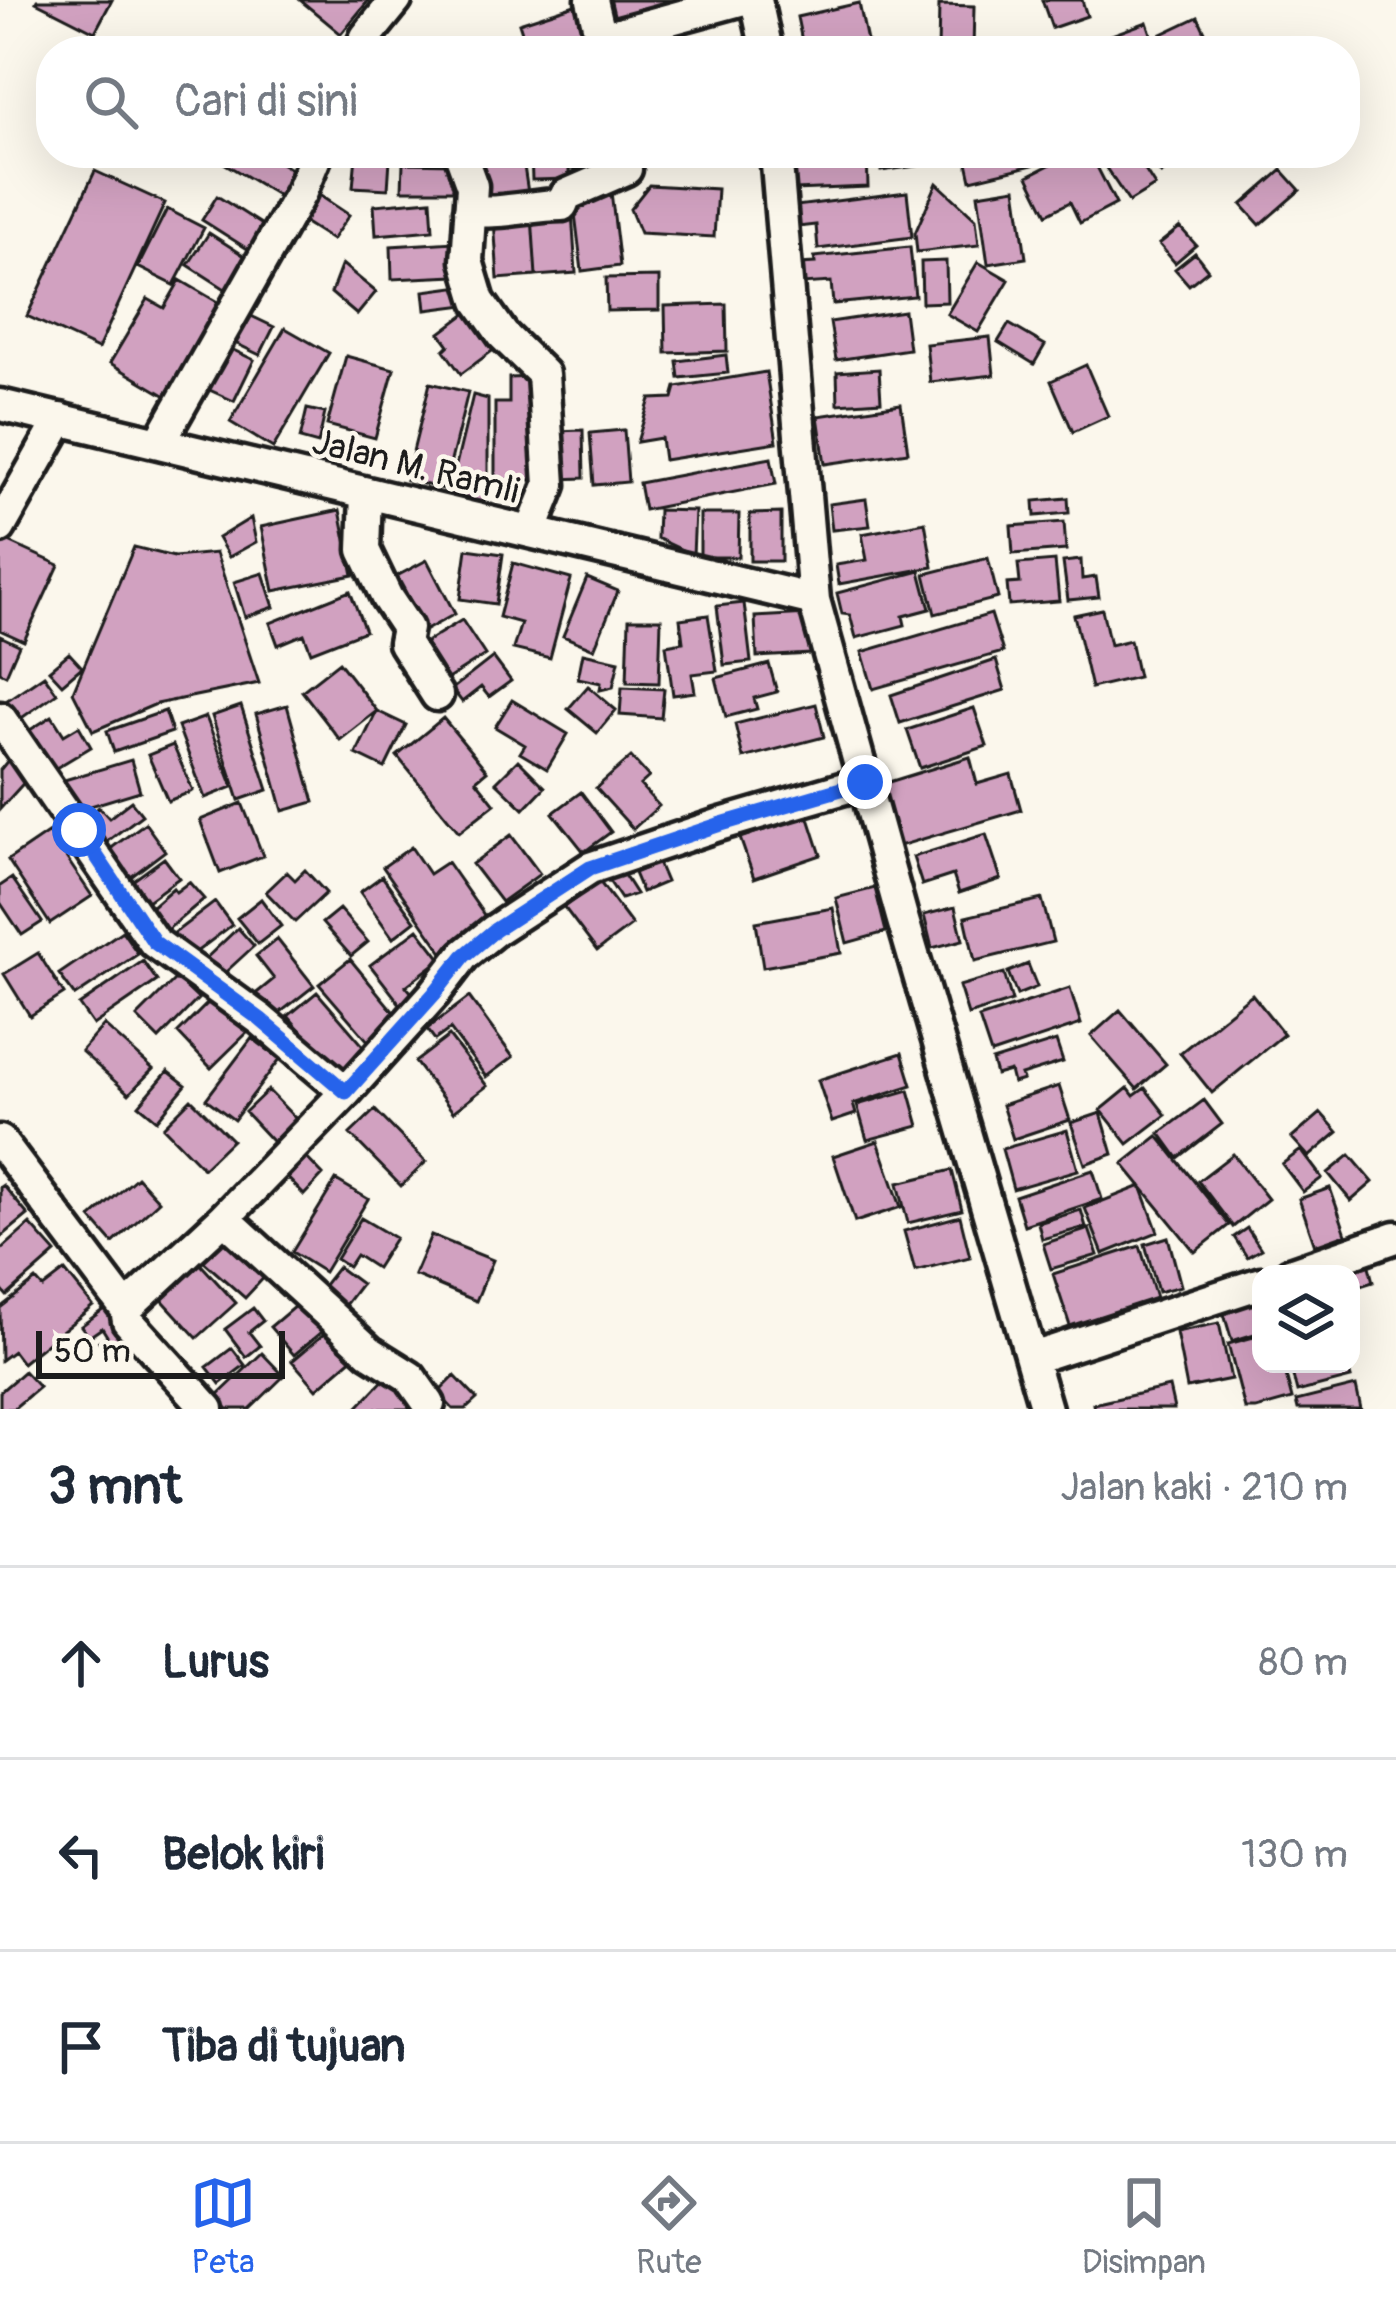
<!DOCTYPE html>
<html lang="id">
<head>
<meta charset="utf-8">
<style>
	body { margin:0; font-family:Pangolin,sans-serif; background:#f6f6f7; color:#1f2937 }
	.controls { position:absolute; right:36px; bottom:36px; display:grid; overflow:hidden; border-radius:24px; box-shadow:0 12px 48px #0002 }
	.controls button { width:108px; height:108px; display:grid; place-items:center; padding:0; border:0; border-bottom:3px solid #e0e1e3; background:#fff; color:#1f2937; font:60px sans-serif }
	.scale { position:absolute; left:36px; bottom:30px; width:249px; box-sizing:border-box; padding-left:12px; border:6px solid #1c1c1c; border-top:0; font-size:33px; line-height:42px; white-space:nowrap; color:#1c1c1c; -webkit-text-stroke:9px #fbf7ec; paint-order:stroke }
	.stop { position:absolute; width:36px; height:36px; margin:-27px; border:9px solid #2563eb; border-radius:50%; background:#fff }
	.stop.end { background:#2563eb; border-color:#fff; box-shadow:0 3px 12px #0008 }
	.list { margin:0; padding:0; list-style:none }
	h2 { display:flex; justify-content:space-between; align-items:center; height:156px; margin:0; padding:0 48px; font-size:51px }
	h2 small { font-size:39px; font-weight:400; color:#747a83 }
	.list li { display:grid; grid-template-columns:78px 1fr auto; gap:36px; align-items:center; box-sizing:border-box; height:192px; padding:0 48px; border-top:3px solid #e0e1e3 }
	.list b { display:block; font-size:45px; white-space:nowrap }
	.list em { font-size:39px; font-style:normal; color:#747a83 }
	.icon { flex:none; width:66px; height:66px; fill:none; stroke:currentColor; stroke-width:2; stroke-linecap:round; stroke-linejoin:round }
	.map { position:relative; flex:none; width:1396px; height:1409px; overflow:hidden }
	.search { position:absolute; background:#fff; box-shadow:0 12px 48px #0002; left:36px; right:36px; top:36px; height:132px; display:flex; align-items:center; gap:30px; box-sizing:border-box; padding:0 42px; border-radius:48px; color:#747a83; font-size:45px }
	.sheet { height:732px; background:#fff }
	nav { display:flex; justify-content:space-around; align-items:center; box-sizing:border-box; height:168px; border-top:3px solid #e0e1e3; background:#fff; font-size:33px; color:#747a83 }
	nav a { display:grid; justify-items:center; gap:6px }
	nav .on { color:#2563eb }
	.map>svg:first-child { display:block }
	.building { fill:#d1a1c0; stroke:#1c1c1c; stroke-width:3 }
	.lines { fill:none; stroke-linecap:round; stroke-linejoin:round }
	.street-casing { stroke:#1c1c1c; stroke-width:39 }
	.street { stroke:#fbf7ec; stroke-width:30 }
	.route { stroke:#2563eb; stroke-width:15 }
	.labels { text-anchor:middle; stroke-width:9; stroke-linejoin:round; paint-order:stroke }
	.street-label { font-size:36px; fill:#1c1c1c; stroke:#fbf7ec }
</style>
</head>
<body>
<div class="map">
<svg width="1396" height="1409" viewBox="0 0 1396 1409">
	<rect width="100%" height="100%" fill="#fbf7ec"/>
	<filter id="ink" filterUnits="userSpaceOnUse"><feTurbulence type="fractalNoise" baseFrequency=".00833" numOctaves="2"/><feDisplacementMap in="SourceGraphic" scale="24" xChannelSelector="R" yChannelSelector="G"/><feConvolveMatrix kernelMatrix="1 2 1 2 8 2 1 2 1" color-interpolation-filters="sRGB"/></filter>
	<g filter="url(#ink)">
		<!-- building -->
		<path class="building" d="M37,0H112L95,32L36,2Z
			M300,0H369L341,34Z
			M598,0H687L602,23Z
			M1042,0H1082L1087,16L1052,28Z
			M859,3L869,51H804L797,17Z
			M578,4L588,35L539,51H528L519,23Z
			M939,5L974,6L973,51H938Z
			M1198,17L1214,51H1168L1160,35Z
			M1147,22L1157,51H1114L1109,36Z
			M227,153H264L299,174L284,199L222,162Z
			M503,153H522L528,193L484,200L476,157Z
			M531,153H588V169H569V179L532,180Z
			M792,153H867L868,187L794,190Z
			M879,153H943L944,162L881,171Z
			M965,153H1030L1033,165L971,180Z
			M1073,153H1090L1116,204L1080,223L1070,202L1047,214L1028,176Z
			M1096,153H1134L1155,186L1129,202Z
			M1147,153H1193L1161,174Z
			M356,156L390,159L388,189L353,187Z
			M403,163L454,164L453,190H402Z
			M1282,170L1300,190L1260,225L1242,205Z
			M95,171L165,203L98,349L27,316Z
			M937,183L976,219L979,245L917,252L915,233Z
			M649,185L717,189L714,237L640,233L630,209Z
			M1016,188L1026,258L988,264L978,194Z
			M611,192L620,266L582,271L573,197Z
			M907,192L912,237L818,249L816,225L798,227L796,206Z
			M316,193L349,215L332,240L299,219Z
			M217,196L272,231L257,255L202,220Z
			M431,200L433,230L376,235L374,205Z
			M167,209L204,228L174,285L138,267Z
			M572,212L576,273L536,276L532,215Z
			M532,217L536,276L498,279L494,220Z
			M1180,227L1196,245L1175,263L1159,244Z
			M209,233L254,262L233,294L188,265Z
			M454,242L455,276L392,279L391,246Z
			M910,247L915,296L833,304L831,282L802,284L800,264L815,263L814,257Z
			M1195,253L1208,270L1189,285L1175,269Z
			M946,261L947,302L922,303L921,262Z
			M978,262L1009,280L978,332L947,314Z
			M342,264L376,292L357,315L331,293Z
			M659,277V310L607,311L606,278Z
			M180,280L221,304L166,396L110,363L148,299L164,308Z
			M462,286L465,305L426,310L424,291Z
			M726,304L727,351L666,353L665,306Z
			M904,311L909,349L836,360L830,322Z
			M468,312L495,349L461,374L444,350L449,345L440,333Z
			M245,313L274,327L260,355L231,341Z
			M1009,324L1045,345L1034,364L998,342Z
			M285,328L329,353L273,448L230,422Z
			M990,337L994,375L930,382L926,344Z
			M223,345L254,360L234,401L203,387Z
			M726,355L728,373L679,378L677,361Z
			M346,356L394,369L375,438L327,425Z
			M1086,365L1108,416L1073,432L1051,381Z
			M879,369L881,401L838,404L837,372Z
			M766,372L777,442L664,460L661,438L637,442L650,399L673,398L676,387Z
			M536,377V480H495V403H509V378Z
			M430,383L468,392L444,489L406,480Z
			M473,395L488,399V487L484,502L449,494Z
			M901,404L908,452L825,464L818,416Z
			M307,409L325,413L318,444L300,439Z
			M583,430L584,478L558,479L556,431Z
			M624,430L628,482L594,485L590,433Z
			M771,458L776,484L644,510L639,483Z
			M1068,498L1069,513L1035,516L1034,501Z
			M866,499L870,526L832,530L829,504Z
			M340,510L353,575L274,591L261,527Z
			M658,510L695,511L693,555L657,538Z
			M781,513V561H750V514Z
			M700,514H739L738,557H700Z
			M251,518L256,542L229,557L218,538Z
			M925,522L933,567L839,584L836,565L867,560L862,534Z
			M1064,522L1066,550L1013,554L1011,526Z
			M0,538L59,565L24,641L0,630Z
			M134,547L174,557L216,553L259,683L156,704L93,731L73,692Z
			M467,549L503,554L496,604L460,599Z
			M988,558L998,598L935,614L925,574Z
			M427,560L455,614L426,630L397,576Z
			M1081,560L1082,579L1096,577L1099,597L1068,600L1063,562Z
			M1055,561L1059,601L1009,605L1007,584L1020,583L1018,564Z
			M513,563L571,579L550,658L513,649L521,623L499,617Z
			M920,571L930,609L903,616L905,625L856,638L850,615L842,614L837,593Z
			M263,573L274,607L245,617L234,582Z
			M587,578L618,591L594,649L563,636Z
			M350,591L365,631L311,652L304,634L278,645L270,623Z
			M744,603L751,662L724,665L717,606Z
			M1102,609L1110,645L1130,640L1138,677L1091,688L1074,615Z
			M809,614L811,654L757,657L755,617Z
			M991,614L1003,652L873,689L862,652Z
			M708,615L717,671L692,674L695,692L673,695L666,645L683,642L680,619Z
			M629,619H661L659,683L627,682Z
			M462,620L485,655L440,684L418,647Z
			M0,636L19,645L6,675L0,672Z
			M69,653L82,667L62,684L49,670Z
			M583,653L619,661L613,687L600,690L601,683L578,678Z
			M493,657L511,681L489,697L481,687L462,702L452,689Z
			M996,660L1005,690L900,723L891,695Z
			M339,662L377,711L340,740L302,691Z
			M769,664L777,692L754,698L757,709L726,717L716,678Z
			M44,675L57,693L16,722L3,703Z
			M588,686L616,710L597,733L568,709Z
			M622,687L664,689L661,718L620,715Z
			M512,700L568,734L547,769L520,753L525,745L495,727Z
			M816,704L824,737L743,758L735,724Z
			M287,705L314,802L283,811L256,714Z
			M241,706L268,790L239,800L212,716Z
			M974,708L987,746L920,768L907,730Z
			M165,711L172,732L114,752L107,731Z
			M377,711L406,725L385,768L356,754Z
			M52,716L64,735L79,726L91,747L46,774L22,735Z
			M206,717L233,787L205,798L178,727Z
			M443,718L487,771L476,780L495,804L459,832L397,756Z
			M173,745L193,791L168,801L148,755Z
			M631,757L649,777L640,785L659,806L633,829L596,788Z
			M970,757L977,784L1011,774L1021,810L896,847L879,785Z
			M9,759L29,777L0,809V770Z
			M131,760L140,791L71,812L61,781Z
			M518,760L545,787L524,809L496,782Z
			M581,792L611,832L584,852L553,813Z
			M131,801L142,815L101,846L81,821L99,807L109,818Z
			M242,803L263,856L220,873L200,820Z
			M808,815L821,855L754,878L740,838Z
			M145,823L165,851L123,883L102,855Z
			M49,832L92,896L50,924L8,860Z
			M986,834L1001,879L959,893L953,875L922,885L913,857Z
			M511,835L540,874L501,902L472,864Z
			M411,847L429,874L447,862L491,925L446,957L383,867Z
			M164,858L179,878L139,907L124,887Z
			M658,863L666,882L642,892L634,873Z
			M305,870L326,893L295,922L266,892L287,872L295,880Z
			M622,872L636,894L621,899L609,881Z
			M382,876L415,921L393,938L360,892Z
			M12,878L42,922L22,935L0,902V886Z
			M599,881L632,925L597,951L564,907Z
			M189,882L204,899L161,935L143,914L173,888L176,892Z
			M875,888L886,932L847,943L836,898Z
			M261,899L281,926L258,944L237,918Z
			M1042,899L1053,942L975,961L965,917Z
			M215,902L232,925L187,959L169,937Z
			M955,907L963,940L932,948L924,915Z
			M833,908L841,953L763,967L756,922Z
			M339,909L368,942L351,956L322,923Z
			M238,928L254,946L217,980L201,963Z
			M418,929L441,959L406,986L417,999L404,1009L370,965Z
			M122,931L138,954L75,996L59,974Z
			M277,939L314,986L272,1019L253,996L274,979L256,956Z
			M38,953L64,994L30,1016L4,974Z
			M350,959L397,1016L368,1041L319,984Z
			M143,961L157,981L93,1025L79,1005Z
			M1028,964L1037,987L1017,995L1008,972Z
			M1004,973L1012,1001L968,1015L959,986Z
			M176,978L198,999L159,1039L137,1017Z
			M1070,988L1081,1024L991,1054L979,1018Z
			M317,992L367,1050L338,1074L288,1016Z
			M1252,994L1284,1034L1212,1093L1180,1053Z
			M216,995L250,1030L211,1068L178,1033Z
			M469,997L513,1057L486,1077L450,1029L435,1040L427,1029Z
			M1120,1010L1166,1064L1137,1089L1091,1036Z
			M104,1025L153,1069L129,1094L81,1051Z
			M449,1036L487,1086L453,1112L415,1062Z
			M252,1038L280,1059L234,1120L206,1099Z
			M1056,1041L1063,1062L1021,1075L1023,1080L1013,1083L1010,1071L996,1075L992,1061Z
			M902,1053L912,1085L853,1104L856,1114L832,1122L818,1080Z
			M168,1071L186,1085L157,1120L139,1105Z
			M1059,1086L1070,1120L1013,1139L1002,1105Z
			M1128,1088L1134,1096L1145,1088L1166,1115L1128,1144L1101,1110Z
			M268,1090L296,1119L273,1142L245,1112Z
			M909,1090L919,1126L867,1140L857,1105Z
			M191,1099L232,1140L203,1168L163,1127Z
			M1204,1100L1222,1124L1178,1158L1160,1133Z
			M375,1110L426,1162L401,1186L350,1134Z
			M1101,1113L1113,1154L1085,1164L1071,1123Z
			M1321,1113L1338,1132L1309,1157L1292,1138Z
			M1067,1130L1078,1170L1013,1189L1002,1149Z
			M1158,1136L1229,1225L1195,1252L1123,1164Z
			M878,1141L901,1207L855,1222L833,1156Z
			M1301,1150L1322,1178L1303,1192L1282,1164Z
			M301,1152L323,1175L304,1195L281,1171Z
			M1233,1154L1268,1199L1233,1227L1198,1181Z
			M1350,1155L1373,1182L1351,1201L1328,1173Z
			M952,1170L962,1210L908,1223L898,1183Z
			M1093,1170L1102,1199L1024,1225L1015,1196Z
			M137,1177L159,1201L113,1243L91,1218Z
			M336,1180L368,1199L324,1272L292,1252Z
			M3,1185L28,1215L0,1238V1187Z
			M1141,1186L1158,1232L1103,1254L1085,1208Z
			M1330,1188L1346,1234L1315,1245L1299,1199Z
			M1081,1210L1086,1227L1042,1239L1038,1223Z
			M960,1216L970,1257L915,1271L904,1231Z
			M361,1218L395,1238L376,1268L356,1255L348,1267L336,1259Z
			M30,1224L56,1253L7,1296L0,1288V1251Z
			M1247,1228L1261,1249L1247,1257L1234,1237Z
			M1089,1229L1098,1255L1051,1269L1043,1244Z
			M228,1233L269,1272L245,1298L203,1261Z
			M431,1235L493,1260L476,1301L414,1275Z
			M1168,1237L1181,1286L1158,1292L1145,1244Z
			M1140,1246L1156,1298L1070,1326L1053,1274Z
			M194,1257L236,1303L197,1338L155,1292Z
			M1367,1258L1373,1282L1351,1289V1274H1328Z
			M338,1267L361,1284L339,1313L316,1295Z
			M65,1271L93,1306L22,1363L13,1351L1,1360L0,1308L36,1280L43,1288Z
			M1261,1292V1332L1232,1341L1221,1304Z
			M302,1300L326,1328L294,1355L270,1327Z
			M108,1306L134,1342L111,1358L99,1341L107,1336L102,1328L89,1337L81,1326Z
			M253,1308L263,1321L249,1332L260,1346L246,1357L225,1329Z
			M1219,1323L1231,1379L1187,1388L1176,1332Z
			M331,1328L355,1356L317,1389L292,1361Z
			M1261,1335V1364H1283L1292,1399L1256,1409H1245L1228,1344Z
			M232,1348L245,1365L220,1384L207,1367Z
			M262,1353L284,1376L250,1409H228L216,1397Z
			M1290,1364H1347L1351,1378L1297,1392Z
			M24,1371L39,1387L13,1409H0V1392Z
			M391,1372L421,1400L413,1409H356Z
			M455,1376L477,1399L466,1409H453L438,1393Z
			M1356,1386L1361,1409H1298L1296,1401Z
			M1169,1387L1174,1409H1094L1093,1404Z"/>
		<g class="lines">
			<defs>
				<path id="street" d="M592,0L601,38L740,0
					M756,0L767,51
					M360,51L366,37L396,0
					M460,153L472,186L467,261L479,301L503,335L543,374L550,485L531,532
					M776,153L814,600L902,917L1046,1409
					M470,210C501,215 531,205 562,205L566,195L626,169
					M0,405L814,600
					M159,443L301,192L317,153
					M366,493L364,550L387,598L407,628L404,643L437,695
					M0,527L61,419
					M0,718L154,942L260,1019L346,1092
					M0,1141L126,1309
					M224,1218L370,1352L410,1377L429,1404
					M1290,1274L1396,1237
					M1033,1358L1261,1283
					M208,1409L128,1321L126,1309L224,1218L346,1092L434,994L464,955L495,930L590,868L718,825L865,782"/>
			</defs>
			<!-- street casing -->
			<use href="#street" class="street-casing"/>
			<!-- street -->
			<use href="#street" class="street"/>
		</g>
	</g>
	<g class="lines" filter="url(#ink)">
		<!-- route -->
		<path class="route" d="M79,830L154,942L260,1019L346,1092L434,994L464,956L495,930L590,868L718,825L865,782"/>
	</g>
	<g class="labels">
		<!-- street labels -->
		<g class="street-label">
			<text transform="translate(416 465) rotate(14)" y="13">Jalan M. Ramli</text>
		</g>
	</g>
</svg>
<div class="controls">
<button><svg class="icon" aria-label="layers" viewBox="0 0 24 24"><path d="M12 4l9 5-9 5-9-5zM3 14l9 5 9-5"/></svg></button>
</div>
<div class="scale">50 m</div>
<div class="stop" style="left:79px;top:830px"></div>
<div class="stop end" style="left:865px;top:782px"></div>
<div class="search"><svg class="icon" aria-label="search" viewBox="0 0 24 24"><circle cx="10" cy="10" r="6"/><path d="M15 15l6 6"/></svg>Cari di sini</div>
</div>
<section class="sheet">
<h2>3 mnt<small>Jalan kaki · 210 m</small></h2>
<ul class="list">
<li><svg class="icon" aria-label="ahead" viewBox="0 0 24 24"><path d="M12 20V5M6 11l6-6 6 6"/></svg><div><b>Lurus</b></div><em>80 m</em></li>
<li><svg class="icon" aria-label="left" viewBox="0 0 24 24"><path d="M17 20v-9H6M10 6l-5 5 5 5"/></svg><div><b>Belok kiri</b></div><em>130 m</em></li>
<li><svg class="icon" aria-label="arrive" viewBox="0 0 24 24"><path d="M6 21V4h12l-3 4 3 4H6"/></svg><div><b>Tiba di tujuan</b></div></li>
</ul>
</section>
<nav>
<a class="on"><svg class="icon" aria-label="map" viewBox="0 0 24 24"><path d="M3 6l6-2 6 2 6-2v14l-6 2-6-2-6 2zM9 4v14M15 6v14"/></svg>Peta</a>
<a><svg class="icon" aria-label="directions" viewBox="0 0 24 24"><path d="M12 3l9 9-9 9-9-9zM9 14v-3h6M13 9l2 2-2 2"/></svg>Rute</a>
<a><svg class="icon" aria-label="saved" viewBox="0 0 24 24"><path d="M7 4h10v16l-5-4-5 4z"/></svg>Disimpan</a>
</nav>
</body>
</html>
